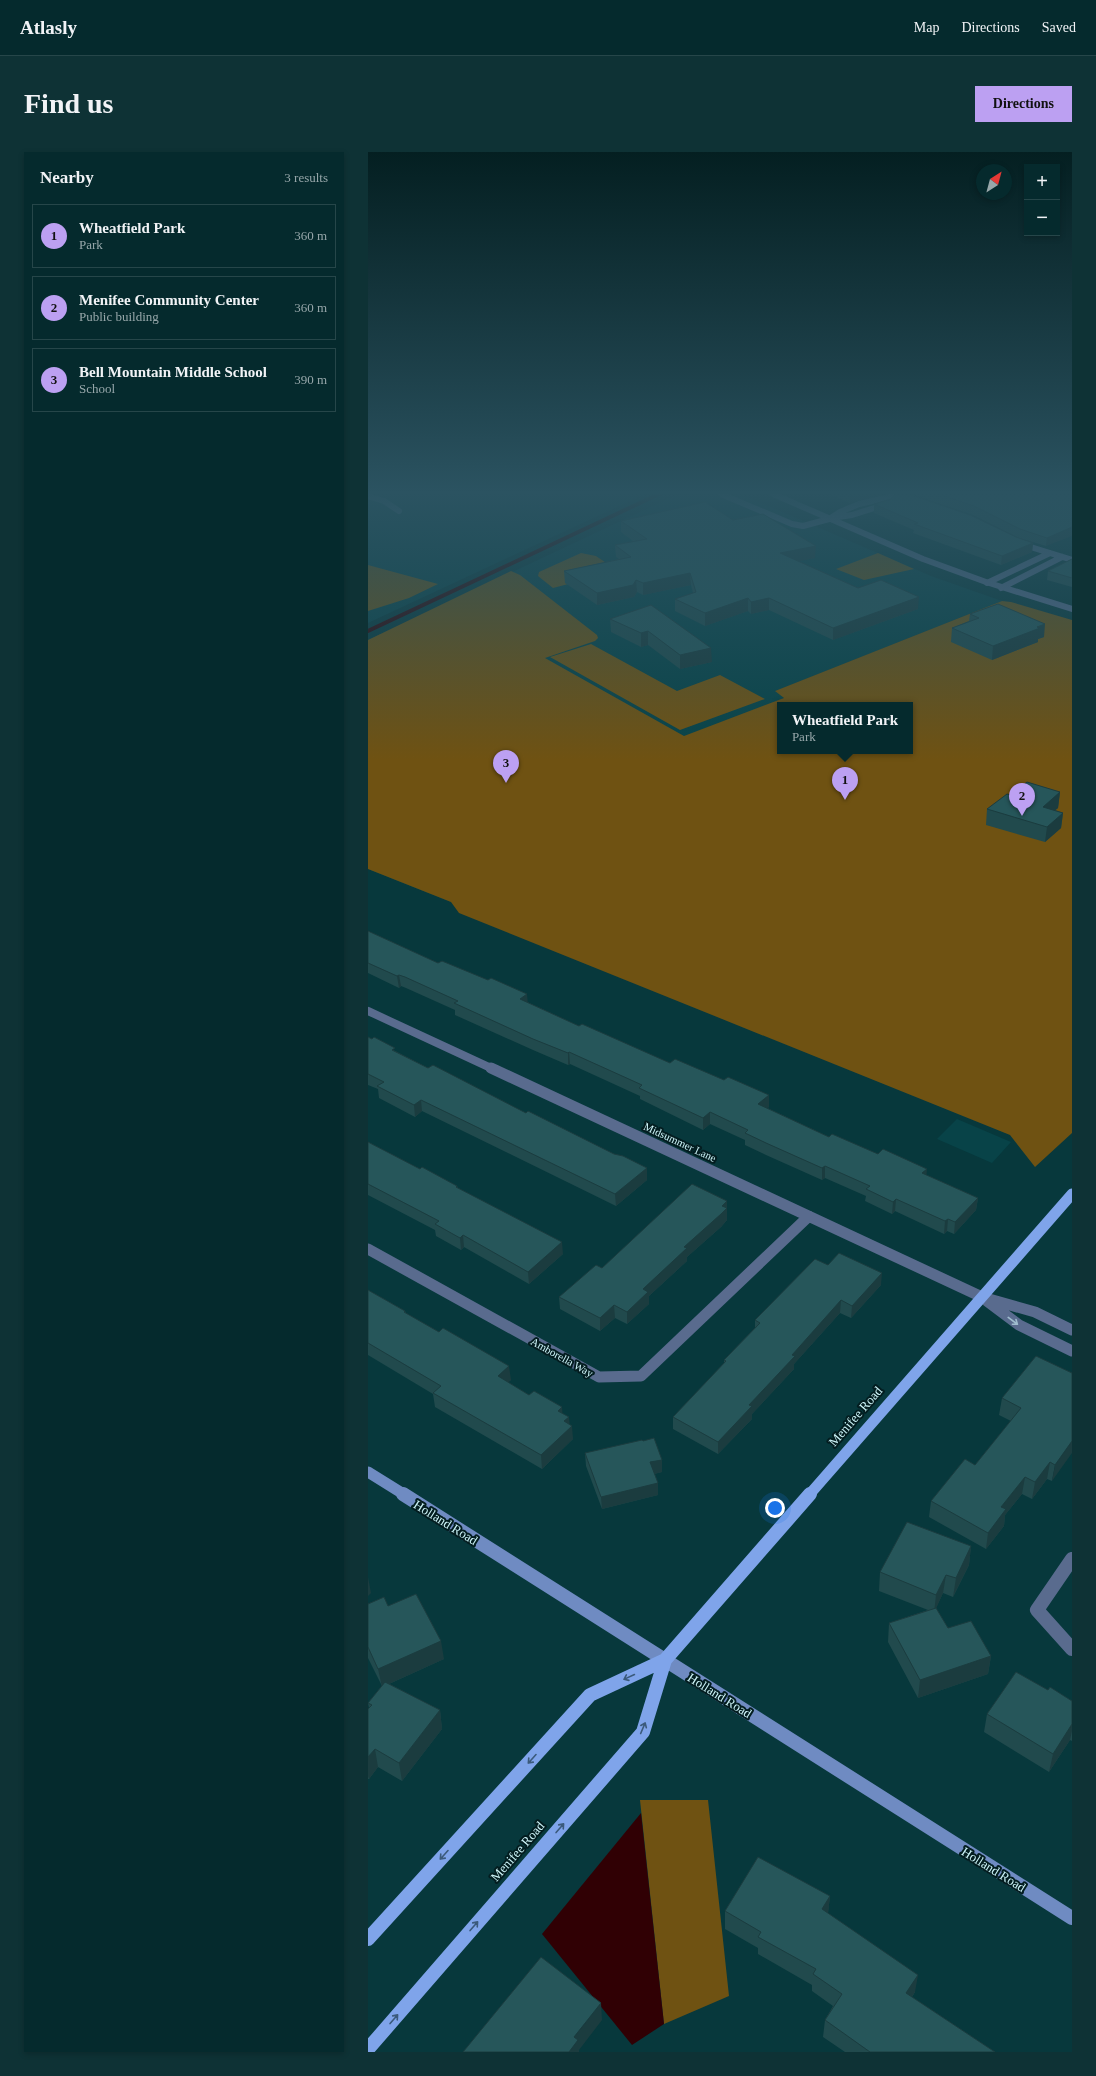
<!DOCTYPE html>
<html lang="en">
<head>
<meta charset="utf-8">
<style>
	body { margin:0; font-family:Georgia,serif; background:#0e3235; color:#f1f3f6 }
	.controls { position:absolute; right:12px; top:12px; display:grid; overflow:hidden; border-radius:0px; box-shadow:0 2px 6px #0003 }
	.controls button { width:36px; height:36px; display:grid; place-items:center; padding:0; border:0; border-bottom:1px solid #264649; background:#052a2d; color:#f1f3f6; font:20px sans-serif }
	.compass { position:absolute; left:608px; top:12px; width:36px; height:36px; border-radius:50%; background:#052a2d; box-shadow:0 2px 6px #0003; rotate:36deg }
	.you { position:absolute; left:407px; top:1356px; width:14px; height:14px; margin:-10px; border:3px solid #fff; border-radius:50%; background:#1a73e8; box-shadow:0 0 0 6px #1a73e833 }
	.badge { display:grid; place-items:center; width:26px; height:26px; border-radius:50%; background:#bca0f2; color:#111; font-size:13px; font-weight:700 }
	.pin { position:absolute; translate:-50% -33px; filter:drop-shadow(0 1px 2px #0008) }
	.pin::after { content:''; position:absolute; top:21px; width:14px; height:12px; background:inherit; clip-path:polygon(0 0,100% 0,50% 100%) }
	.popup { position:absolute; left:409px; top:550px; width:136px; height:52px; box-sizing:border-box; display:grid; place-content:center; border-radius:0px; background:#052a2d; filter:drop-shadow(0 1px 3px #0005); font-size:13px; white-space:nowrap; color:#97a7aa }
	.popup b { font-size:15px; color:#f1f3f6 }
	.popup::after { content:''; position:absolute; left:50%; top:100%; margin-left:-8px; border:8px solid transparent; border-top-color:#052a2d }
	.list { margin:0; padding:0; list-style:none }
	h2 { display:flex; justify-content:space-between; align-items:center; height:52px; margin:0; padding:0 16px; font-size:17px }
	h2 small { font-size:13px; font-weight:400; color:#97a7aa }
	.list li { display:grid; grid-template-columns:26px 1fr auto; gap:12px; align-items:center; box-sizing:border-box; height:64px; margin:0 8px 8px; padding:0 8px; border:1px solid #264649; border-radius:0px }
	.list b { display:block; font-size:15px; white-space:nowrap }
	.list p { margin:0; font-size:13px; white-space:nowrap; color:#97a7aa }
	.list em { font-size:13px; font-style:normal; color:#97a7aa }
	.map { position:relative; flex:none; width:704px; height:1900px; overflow:hidden; border-radius:0px }
	header { display:flex; align-items:center; gap:24px; box-sizing:border-box; height:56px; padding:0 20px; background:#052a2d; border-bottom:1px solid #264649 }
	header strong { font-size:19px }
	nav { display:flex; gap:22px; margin-inline-start:auto; font-size:14px }
	.intro { display:flex; align-items:center; justify-content:space-between; box-sizing:border-box; height:96px; padding:0 24px }
	h1 { margin:0; font-size:28px }
	.button { padding:10px 18px; border-radius:0px; background:#bca0f2; color:#111; font-size:14px; font-weight:700 }
	main { display:flex; gap:24px; padding:0 24px }
	aside { flex:1; background:#052a2d; border-radius:0px; box-shadow:0 2px 6px #0003 }
	.map>svg:first-child { display:block }
	.built { fill:#084348 }
	.green { fill:#6f5212; fill-rule:evenodd }
	.water { fill:#300004 }
	.lines { fill:none; stroke-linecap:round; stroke-linejoin:round }
	.stream { stroke:#300004; stroke-width:4 }
	.service { stroke:#596b8e; stroke-width:6 }
	.minor-far3 { stroke:#596b8e; stroke-width:6 }
	.minor-far2 { stroke:#596b8e; stroke-width:8 }
	.minor-far1 { stroke:#596b8e; stroke-width:11 }
	.minor { stroke:#596b8e; stroke-width:14 }
	.tertiary { stroke:#596b8e; stroke-width:6 }
	.secondary-far1 { stroke:#6f8bc2; stroke-width:11 }
	.secondary { stroke:#6f8bc2; stroke-width:14 }
	.primary-far1 { stroke:#7fa4ea; stroke-width:11 }
	.primary { stroke:#7fa4ea; stroke-width:14 }
	.wall { fill:#214a4d }
	.shaded-wall { fill:#1b3c3f }
	.building { fill:#26565a; stroke:#1b3c3f }
	.oneway { stroke:#9fbdce }
	.oneway2 { stroke:#3b5a7b }
	.labels { text-anchor:middle; stroke-width:4; stroke-linejoin:round; paint-order:stroke }
	.street-label { font-size:11px; fill:#cdf4f8; stroke:#031d20 }
	.near-street-label { font-size:13px; fill:#cdf4f8; stroke:#031d20 }
</style>
</head>
<body>
<header>
<strong>Atlasly</strong>
<nav><a>Map</a><a>Directions</a><a>Saved</a></nav>
</header>
<div class="intro"><h1>Find us</h1><a class="button">Directions</a></div>
<main>
<aside>
<h2>Nearby<small>3 results</small></h2>
<ul class="list">
<li><span class="badge">1</span><div><b>Wheatfield Park</b><p>Park</p></div><em>360 m</em></li>
<li><span class="badge">2</span><div><b>Menifee Community Center</b><p>Public building</p></div><em>360 m</em></li>
<li><span class="badge">3</span><div><b>Bell Mountain Middle School</b><p>School</p></div><em>390 m</em></li>
</ul>
</aside>
<div class="map">
<svg width="704" height="1900" viewBox="0 0 704 1900">
	<rect width="100%" height="100%" fill="#07383c"/>
	<!-- built -->
	<path class="built" d="M0,342H277L0,471Z
		M373,342L563,424L634,449L408,539L416,546L83,750L0,717V488L308,343Z
		M589,967L643,990L624,1011L569,987Z"/>
	<!-- green -->
	<path class="green" d="M213,401L228,404L250,419L185,436L170,424L171,420Z
		M510,401L546,417L496,428L468,417Z
		M0,413L70,432L41,446L0,459Z
		M143,419L152,423L229,483L230,486L227,489L177,506L316,584L416,546L407,539L634,449L643,450L704,468V981L667,1015L642,983L91,761L83,750L0,717V488ZM412,553H542V599H412Z
		M223,492L309,539L352,523L397,547L312,578L182,505Z
		M272,1648H340L361,1844L296,1872Z"/>
	<!-- water -->
	<path class="water" d="M273,1661L296,1872L264,1893L174,1782Z"/>
	<g class="lines">
		<!-- stream -->
		<path class="stream" d="M0,479L291,342"/>
		<!-- service -->
		<path class="service" d="M353,342L424,372L435,374L461,367
			M0,344L16,349L31,359"/>
		<!-- minor-far3 -->
		<path class="minor-far3" d="M463,366L484,363L519,352
			M461,367L472,360L491,352L535,342
			M653,392L704,408
			M619,431L682,401
			M633,436L694,405"/>
		<!-- minor-far2 -->
		<path class="minor-far2" d="M0,859L125,917"/>
		<!-- minor-far1 -->
		<path class="minor-far1" d="M123,916L614,1145L667,1160L704,1178
			M0,1097L231,1225L273,1224L441,1064
			M619,1149L651,1173L704,1199"/>
		<!-- minor -->
		<path class="minor" d="M704,1407L669,1458L704,1497"/>
		<!-- tertiary -->
		<path class="tertiary" d="M405,342L555,407L618,430L704,457"/>
		<!-- secondary-far1 -->
		<path class="secondary-far1" d="M0,1320L37,1343"/>
		<!-- secondary -->
		<path class="secondary" d="M35,1342L704,1766"/>
		<!-- primary-far1 -->
		<path class="primary-far1" d="M441,1343L704,1042"/>
		<!-- primary -->
		<path class="primary" d="M0,1787L222,1543L297,1508L442,1342
			M0,1897L275,1580L297,1508"/>
	</g>
	<!-- wall -->
	<path class="wall" d="M461,342H517L482,351Z
		M544,342H704L678,394L651,386L605,363Z
		M506,352L665,391L664,400L633,413L545,381L546,378L506,361Z
		M365,368L447,406L430,409L490,436L550,457L465,488L401,458L383,462L380,459L337,474L307,459V447L325,441L323,433L275,443L269,440L266,445L229,453L197,431L196,419L251,407L248,405L247,393L266,390L253,380V369Z
		M704,407V435L679,428L680,419Z
		M283,453L344,510L312,517L280,493L273,495L243,480L242,467Z
		M602,462L676,485L670,487V490L624,508L583,490L584,476L601,469Z
		M692,640L690,656L687,658L695,661L693,676L677,690L618,673L619,657L643,643Z
		M0,779L70,811L159,842V850L211,874L302,911L401,943V955L399,956L461,985L558,1023L610,1046L608,1058L586,1082L579,1079L576,1082L527,1059L524,1062L497,1049L498,1044L457,1026L454,1028L398,1003L377,993V988L342,972L335,978L272,947V944L202,912L200,913L165,898L87,863V858L38,836L33,834L31,836L0,821Z
		M0,885L60,916L246,1002L279,1016V1028L248,1054L54,959L47,965L11,946L10,937L0,933Z
		M0,990L52,1017L89,1034L90,1036L195,1102L161,1132L96,1095L93,1098L68,1084L67,1078L0,1043Z
		M359,1062V1068L353,1075L319,1105V1109L281,1144V1152L259,1172L247,1166L232,1179L192,1157L191,1145L234,1116Z
		M460,1113L513,1133L483,1166L472,1161L426,1212V1217L384,1262V1267L350,1302L305,1277V1265L356,1212V1208L387,1176V1168Z
		M0,1138L37,1159L38,1161L143,1228L140,1230L161,1243L194,1261L201,1272L205,1287L174,1317L67,1255L65,1242L0,1203Z
		M704,1221L684,1329L679,1327L664,1347L654,1342L637,1363L636,1374L618,1397L561,1365L563,1349L607,1313L643,1269L631,1263L634,1246Z
		M217,1301L294,1320L286,1322L290,1343L234,1357L218,1314Z
		M603,1394L601,1413L585,1445L575,1441L568,1456L580,1476L623,1504L620,1522L550,1546L520,1490L521,1471L560,1458L511,1439L512,1420Z
		M0,1452L20,1454L76,1507L21,1532L72,1558L74,1577L34,1629L10,1615L1,1627H0V1557L1,1556L0,1551L14,1534L0,1506Z
		M680,1538L704,1549V1589L702,1588L681,1620L616,1580L619,1562Z
		M462,1744L460,1761L547,1840L544,1845L627,1900H477L455,1885L457,1868L465,1854L444,1839V1833L390,1802V1796L357,1777V1759Z"/>
	<!-- shaded-wall -->
	<path class="shaded-wall" d="M482,342H517L482,351Z
		M704,375V384L678,394L679,386Z
		M665,391L664,400L633,413L634,404Z
		M448,394L447,406L412,413V401Z
		M322,421L323,433L275,443V431Z
		M268,428L269,440L266,445L229,453V441Z
		M551,445L550,457L465,488V476Z
		M380,446V459L337,474V461Z
		M401,446V458L383,462V450Z
		M677,472L676,485L670,487V490L624,508L625,494Z
		M280,479V493L273,495V481Z
		M343,496L344,510L312,517V503Z
		M692,640L690,656L673,670L675,655Z
		M695,661L693,676L677,690L679,675Z
		M31,823L33,834L31,836L29,824Z
		M159,842L160,853L152,847Z
		M201,900L202,912L200,913V901Z
		M401,943V955L390,964V952Z
		M53,948L54,959L47,965L46,953Z
		M342,960V972L335,978V966Z
		M457,1014V1026L454,1028V1016Z
		M279,1016V1028L248,1054L247,1042Z
		M559,1017L558,1029L554,1021Z
		M610,1046L608,1058L586,1082L587,1070Z
		M528,1047L527,1059L524,1062L525,1050Z
		M359,1049V1068L353,1075L319,1105V1109L281,1144V1152L259,1172V1160L275,1137L316,1095L354,1054Z
		M580,1067L579,1079L576,1082L577,1069Z
		M95,1083L96,1095L93,1098L92,1086Z
		M194,1090L195,1102L161,1132L160,1120Z
		M514,1121L513,1133L483,1166L484,1154Z
		M473,1148L472,1161L426,1212V1217L384,1262V1267L350,1302V1290L424,1203Z
		M246,1153L247,1166L232,1179V1166Z
		M141,1214L143,1228L132,1238L130,1224Z
		M194,1255L195,1268L190,1259Z
		M201,1265L202,1276L204,1274L205,1287L174,1317L173,1303L196,1269Z
		M704,1289V1301L684,1329L687,1313Z
		M294,1308V1320L282,1323V1310Z
		M682,1310L679,1327L664,1347L667,1330Z
		M657,1325L654,1342L637,1363L636,1374L618,1397L620,1381L633,1355Z
		M290,1331V1343L234,1357L233,1345Z
		M603,1394L601,1413L585,1445L588,1426Z
		M578,1423L575,1441L566,1461L568,1443Z
		M0,1425L3,1441L0,1444Z
		M73,1489L76,1507L14,1535L10,1517Z
		M623,1504L620,1522L550,1546L552,1528Z
		M72,1558L74,1577L34,1629L31,1611Z
		M704,1572V1579L702,1588L681,1620L685,1602Z
		M7,1597L10,1615L1,1627L0,1624V1605Z
		M462,1744L460,1762L454,1757Z
		M550,1823L547,1840L535,1858L538,1841Z
		M233,1851L234,1868L211,1898V1900H201L206,1885Z"/>
	<!-- building -->
	<path class="building" d="M527,342H540L602,363L648,385L665,391L634,404L546,372L550,371L506,352L523,347Z
		M570,342H704V375L679,386L652,377L606,354Z
		M337,350L365,368L395,362L448,394L412,401L490,436L513,428L551,445L465,476L401,446L383,450L380,446L337,461L307,447L328,440L322,421L275,431L268,428L265,433L229,441L196,419L263,405L247,393L279,387L253,369Z
		M704,407V426L680,419Z
		M630,452L677,472L669,475L672,476L625,494L584,476L611,466L602,462Z
		M283,453L343,496L312,503L280,479L273,481L242,467Z
		M659,630L692,640L675,655L695,661L679,675L619,657L639,642L643,643Z
		M0,779L70,811L74,809L120,828L123,826L159,842L152,847L211,874L214,872L302,911L307,907L356,928L360,925L401,943L390,952L461,985L464,982L510,1002L515,997L559,1017L554,1021L610,1046L587,1070L580,1067L577,1069L528,1047L525,1050L498,1037L502,1034L457,1014L454,1016L398,991L377,981L380,978L342,960L335,966L271,936L274,933L201,900L200,901L165,887L86,851L90,849L37,825L31,823L29,824L0,811Z
		M0,885L4,887L6,885L27,896L24,898L60,916L65,913L158,961L160,959L246,1002L255,1004L279,1016L247,1042L53,948L46,953L9,934L16,930L0,922Z
		M0,990L52,1017L54,1015L89,1034L88,1035L194,1090L160,1120L95,1083L92,1086L67,1072L71,1069L0,1032Z
		M324,1032L359,1049L354,1054L359,1056L353,1062L316,1095L319,1096L275,1137L280,1140L259,1160L246,1153L232,1166L191,1145L228,1113L234,1116Z
		M471,1101L514,1121L484,1154L473,1148L424,1203L427,1204L381,1253L384,1254L350,1290L305,1265L358,1209L356,1208L392,1171L387,1168L447,1107L460,1113Z
		M0,1138L37,1159L36,1160L71,1180L75,1176L141,1214L130,1224L161,1243L166,1239L194,1255L190,1259L201,1265L196,1269L204,1274L173,1303L65,1241L73,1234L0,1191Z
		M668,1204L704,1221V1289L687,1313L682,1310L667,1330L657,1325L633,1355L638,1357L620,1381L563,1349L597,1307L607,1313L653,1256L634,1246Z
		M286,1286L294,1308L282,1310L290,1331L233,1345L217,1301L274,1288L275,1289Z
		M539,1370L603,1394L588,1426L578,1423L568,1443L512,1420Z
		M48,1442L73,1489L10,1517L0,1495V1452L16,1445L20,1454Z
		M568,1456L580,1476L603,1469L623,1504L552,1528L521,1471Z
		M648,1520L680,1538L682,1535L704,1549V1572L685,1602L619,1562Z
		M17,1530L72,1558L31,1611L7,1597L0,1605V1557L4,1553L0,1551Z
		M390,1705L462,1744L454,1757L550,1823L538,1841L627,1900H502L457,1868L474,1842L445,1822L448,1817L390,1785L393,1780L357,1759Z
		M173,1805L233,1851L206,1885L210,1888L201,1900H95Z"/>
	<!-- one-way arrows -->
	<defs><path id="oneway-shaft" d="M-6 0H5M1.5-3L5.5 0L1.5 3" fill="none" stroke-width="1.6" stroke-linecap="round" stroke-linejoin="round"/></defs>
	<use class="oneway" href="#oneway-shaft" transform="translate(645 1169) rotate(37)"/>
	<g class="oneway2">
		<use href="#oneway-shaft" transform="translate(261 1525) rotate(155)"/>
		<use href="#oneway-shaft" transform="translate(275 1576) rotate(-67)"/>
		<use href="#oneway-shaft" transform="translate(164 1607) rotate(132)"/>
		<use href="#oneway-shaft" transform="translate(192 1676) rotate(-49)"/>
		<use href="#oneway-shaft" transform="translate(76 1703) rotate(132)"/>
		<use href="#oneway-shaft" transform="translate(106 1774) rotate(-49)"/>
		<use href="#oneway-shaft" transform="translate(26 1867) rotate(-49)"/>
	</g>
	<!-- sky -->
	<linearGradient id="sky" x2="0" y2="1"><stop stop-color="#041f21"/><stop offset="0.56" stop-color="#2b5361"/><stop offset="1" stop-color="#2b5361" stop-opacity="0"/></linearGradient>
	<rect width="704" height="608" fill="url(#sky)"/>
	<g class="labels">
		<!-- street labels -->
		<g class="street-label">
			<text transform="translate(312 990) rotate(25)" y="4">Midsummer Lane</text>
			<text transform="translate(194 1205) rotate(29)" y="4">Amborella Way</text>
		</g>
		<!-- near-street labels -->
		<g class="near-street-label">
			<text transform="translate(487 1264) rotate(-49)" y="5">Menifee Road</text>
			<text transform="translate(78 1370) rotate(32)" y="5">Holland Road</text>
			<text transform="translate(352 1543) rotate(32)" y="5">Holland Road</text>
			<text transform="translate(149 1699) rotate(-49)" y="5">Menifee Road</text>
			<text transform="translate(626 1717) rotate(32)" y="5">Holland Road</text>
		</g>
	</g>
</svg>
<div class="controls">
<button>+</button>
<button>−</button>
</div>
<svg class="compass" viewBox="-18 -18 36 36"><path d="M0-13l5 13h-10z" fill="#e53935"/><path d="M0 13l5-13h-10z" fill="#97a7aa"/></svg>
<div class="you"></div>
<div class="pin badge" style="left:477px;top:648px">1</div>
<div class="popup"><b>Wheatfield Park</b>Park</div>
<div class="pin badge" style="left:654px;top:664px">2</div>
<div class="pin badge" style="left:138px;top:631px">3</div>
</div>
</main>
</body>
</html>
